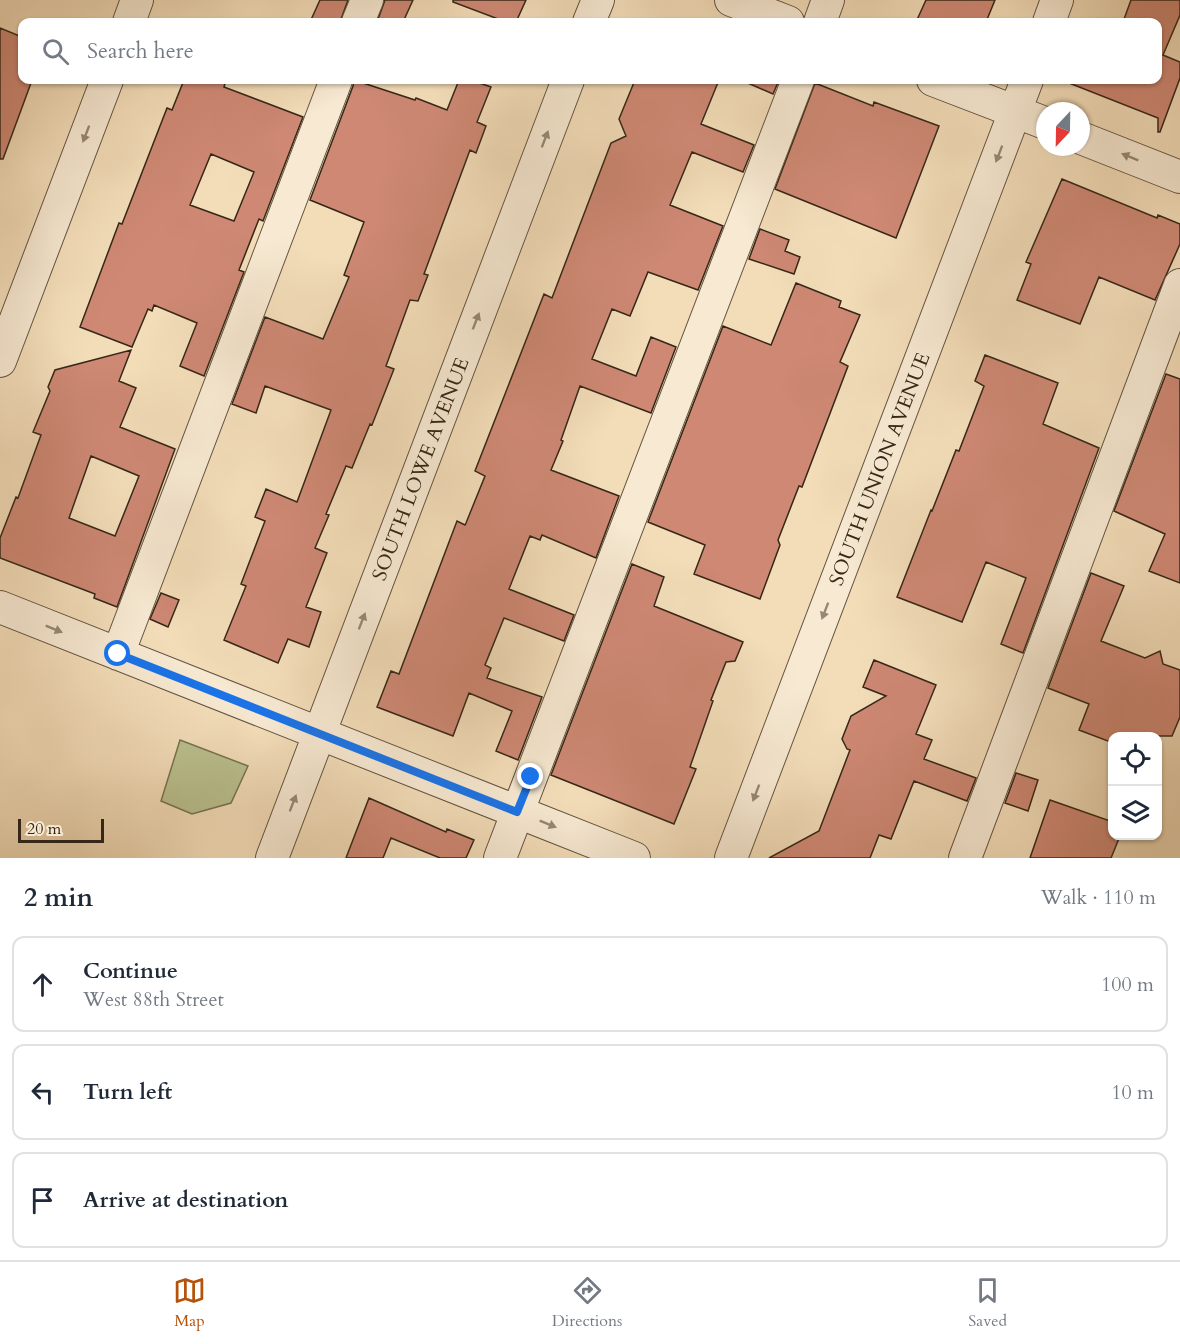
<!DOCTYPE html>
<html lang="en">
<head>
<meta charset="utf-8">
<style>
	body { margin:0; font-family:Cardo,serif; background:#f6f6f7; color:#1f2937 }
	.controls { position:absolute; right:18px; bottom:18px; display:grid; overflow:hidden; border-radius:12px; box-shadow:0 2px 4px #0004 }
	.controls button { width:54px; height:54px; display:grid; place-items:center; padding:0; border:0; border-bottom:2px solid #e0e1e3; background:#fff; color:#1f2937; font:30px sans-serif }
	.compass { position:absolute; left:1036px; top:102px; width:54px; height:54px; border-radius:50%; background:#fff; box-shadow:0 2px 4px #0004; rotate:202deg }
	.scale { position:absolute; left:18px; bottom:15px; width:86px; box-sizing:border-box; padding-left:6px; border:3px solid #362717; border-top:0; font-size:16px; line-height:21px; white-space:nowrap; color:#362717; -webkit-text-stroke:4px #f7e9d2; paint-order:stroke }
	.stop { position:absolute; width:18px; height:18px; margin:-14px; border:4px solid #1a73e8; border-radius:50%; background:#fff }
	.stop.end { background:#1a73e8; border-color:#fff; box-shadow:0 2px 6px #0008 }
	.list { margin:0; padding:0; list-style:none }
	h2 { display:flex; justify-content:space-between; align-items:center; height:78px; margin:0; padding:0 24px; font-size:26px }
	h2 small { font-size:20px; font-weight:400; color:#747a83 }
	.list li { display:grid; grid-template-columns:39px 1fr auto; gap:18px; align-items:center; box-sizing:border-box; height:96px; margin:0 12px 12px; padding:0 12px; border:2px solid #e0e1e3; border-radius:12px }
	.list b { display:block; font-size:22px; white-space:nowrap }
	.list p { margin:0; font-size:20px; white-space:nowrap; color:#747a83 }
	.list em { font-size:20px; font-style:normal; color:#747a83 }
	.icon { flex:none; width:33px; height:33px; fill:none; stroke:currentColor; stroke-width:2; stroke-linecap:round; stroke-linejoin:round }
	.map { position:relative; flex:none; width:1180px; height:858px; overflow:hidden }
	.search { position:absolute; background:#fff; box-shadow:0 2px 4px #0004; left:18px; right:18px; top:18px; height:66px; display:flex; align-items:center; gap:15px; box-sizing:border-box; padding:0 21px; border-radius:12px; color:#747a83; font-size:22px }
	.sheet { height:402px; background:#fff }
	nav { display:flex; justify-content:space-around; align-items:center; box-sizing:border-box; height:84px; border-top:2px solid #e0e1e3; background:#fff; font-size:16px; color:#747a83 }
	nav a { display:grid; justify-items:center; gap:3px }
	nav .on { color:#b45309 }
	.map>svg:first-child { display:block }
	.green { fill:#bac18f; stroke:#787453; stroke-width:1.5 }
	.building { fill:#ce8874; stroke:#362717; stroke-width:1.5; fill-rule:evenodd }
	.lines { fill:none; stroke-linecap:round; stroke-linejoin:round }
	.minor-casing { stroke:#655440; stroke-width:34 }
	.minor { stroke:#f7e9d2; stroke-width:32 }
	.oneway { fill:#968874 }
	.route { stroke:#1a73e8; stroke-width:8 }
	.labels { text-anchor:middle; stroke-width:4.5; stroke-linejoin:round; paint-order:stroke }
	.street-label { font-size:20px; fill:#362717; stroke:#f7e9d2 }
</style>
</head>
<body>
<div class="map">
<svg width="1180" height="858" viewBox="0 0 1180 858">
	<rect width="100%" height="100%" fill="#f3ddb9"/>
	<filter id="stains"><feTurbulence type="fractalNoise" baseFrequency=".00333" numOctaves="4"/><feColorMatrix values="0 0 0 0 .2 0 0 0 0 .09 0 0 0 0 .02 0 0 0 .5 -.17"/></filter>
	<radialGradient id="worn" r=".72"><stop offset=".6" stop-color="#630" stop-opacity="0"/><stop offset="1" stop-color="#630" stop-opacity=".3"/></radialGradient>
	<!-- green -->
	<path class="green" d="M180,740L248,766L231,803L192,814L161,801Z"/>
	<!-- building -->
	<path class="building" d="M320,0H348L340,22H310Z
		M385,0H413L403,22H377Z
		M453,0H526L516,22H506L453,2Z
		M926,0H995L986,22H916Z
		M1131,0H1180V15L1163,55L1180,62V78L1160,132H1158V118L1064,81L1158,80V22H1123Z
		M0,28L22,37V80L31,83L3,159H0Z
		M184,80H226L224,87L303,117L263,221L259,219L239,270L244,272L204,376L180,366L197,323L154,305L152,311L148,309L132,347L80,327L119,223L122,224L167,108L172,110ZM211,154L254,172L234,221L190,205Z
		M354,80L415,100L416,98L447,110L459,80H471L491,87L477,122L486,126L476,153L470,150L424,274L428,275L418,301L410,300L386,366L394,369L372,425L370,424L352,468L346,466L326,514L329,515L315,548L327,553L306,607L321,612L309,647L288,639L278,663L224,640L246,586L241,584L265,521L255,517L266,489L297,502L331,410L265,386L256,413L232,404L265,317L323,339L349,277L344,275L364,222L310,200L353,86Z
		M635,80H719L701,124L754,145L743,172L692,152L670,205L723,226L698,290L648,272L630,316L612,309L592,359L636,376L651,337L676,347L651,413L580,386L561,440L563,441L551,470L619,496L596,558L542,535L540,540L530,536L509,589L574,615L564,641L504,618L485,665L491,668L487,678L542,697L518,760L496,751L512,711L469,693L453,736L377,707L391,671L399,674L457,521L465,525L466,523L485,476L475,471L544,294L552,298L611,143L626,136L619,119Z
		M741,80H779L773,94Z
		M815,83L873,106L874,102L939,126L896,238L775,189Z
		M1062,179L1157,218L1158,215L1180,224V244L1155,300L1099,277L1080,324L1017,300L1031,264L1026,262Z
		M760,229L789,240L785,251L800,257L794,274L749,259Z
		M796,283L841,301L839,307L860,315L840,362L848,366L802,487L799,486L778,540L780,545L760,599L694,574L705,545L648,522L723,326L771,345Z
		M131,350L119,381L136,388L120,427L175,449L117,607L94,598L95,594L0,558V538L16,497L18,498L41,435L33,432L50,391L48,387L55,370ZM91,456L139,476L115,536L69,518Z
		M985,355L1058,383L1043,424L1099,448L1023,653L1001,644L1026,578L986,562L962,622L897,597L931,510L932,511L956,450L959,451L984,386L975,381Z
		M1166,374L1180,379V583L1149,571L1165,534L1114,511Z
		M632,564L664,577L654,606L743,642L735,661L726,662L711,700L713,701L690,767L696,769L674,824L551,775Z
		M1091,573L1124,586L1101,641L1145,658L1160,651L1163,664L1180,670V717L1172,736H1113V743L1079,730L1089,704L1048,688Z
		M161,593L179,600L168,627L150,619Z
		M874,660L936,685L916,734L932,740L924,759L976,778L967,801L914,781L891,839L879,835L870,858H769L819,831L850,750L847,749L842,739L851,716L886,696L863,687Z
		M1016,773L1038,780L1028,811L1005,803Z
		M369,798L446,832L447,829L474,840L466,858H440L391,838L383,858H346Z
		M1050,800L1113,822V836H1120L1111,858H1030Z"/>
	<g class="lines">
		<defs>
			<path id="minor" d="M731,0L788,22
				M129,22L137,0
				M358,22L367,0
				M589,22L598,0
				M820,22L828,0
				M1049,22L1057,0
				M933,80L1045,123
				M1081,138L1180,177
				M0,361L107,80
				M0,607L634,858
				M118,654L336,80
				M272,858L568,80
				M500,858L798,80
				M731,858L1027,80
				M965,858L1180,285"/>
		</defs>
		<!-- minor casing -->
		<use href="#minor" class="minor-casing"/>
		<!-- minor -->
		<use href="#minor" class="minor"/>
	</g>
	<!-- one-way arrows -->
	<defs><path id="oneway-solid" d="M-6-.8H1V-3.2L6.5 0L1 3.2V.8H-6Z" transform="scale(1.5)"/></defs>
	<g class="oneway">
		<use href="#oneway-solid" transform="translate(86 134) rotate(111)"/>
		<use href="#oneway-solid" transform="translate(545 139) rotate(-69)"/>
		<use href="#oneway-solid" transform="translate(999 154) rotate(111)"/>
		<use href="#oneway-solid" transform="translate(1130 157) rotate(-158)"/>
		<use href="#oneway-solid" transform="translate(476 321) rotate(-69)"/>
		<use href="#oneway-solid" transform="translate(825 611) rotate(111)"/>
		<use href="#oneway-solid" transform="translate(362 621) rotate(-69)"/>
		<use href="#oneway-solid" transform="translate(54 629) rotate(22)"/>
		<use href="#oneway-solid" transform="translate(756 793) rotate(111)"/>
		<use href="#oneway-solid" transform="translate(293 803) rotate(-69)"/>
		<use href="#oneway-solid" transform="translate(548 824) rotate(22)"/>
	</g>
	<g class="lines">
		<!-- route -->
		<path class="route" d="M118,654L517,812L531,777"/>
	</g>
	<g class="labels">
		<!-- street labels -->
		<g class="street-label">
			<text transform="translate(420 469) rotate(-69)" y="7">SOUTH LOWE AVENUE</text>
			<text transform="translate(879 469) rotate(-69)" y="7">SOUTH UNION AVENUE</text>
		</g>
	</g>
	<rect width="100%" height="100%" filter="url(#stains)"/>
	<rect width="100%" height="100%" fill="url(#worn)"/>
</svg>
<div class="controls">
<button><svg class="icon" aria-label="locate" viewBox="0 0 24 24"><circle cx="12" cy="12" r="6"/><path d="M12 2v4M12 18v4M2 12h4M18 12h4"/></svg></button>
<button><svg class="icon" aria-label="layers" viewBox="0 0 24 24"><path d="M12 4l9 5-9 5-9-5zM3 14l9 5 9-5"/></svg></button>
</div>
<svg class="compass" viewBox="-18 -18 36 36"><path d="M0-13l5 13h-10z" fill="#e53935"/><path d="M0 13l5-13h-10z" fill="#747a83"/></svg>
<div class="scale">20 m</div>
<div class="stop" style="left:118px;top:654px"></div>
<div class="stop end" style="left:531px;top:777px"></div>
<div class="search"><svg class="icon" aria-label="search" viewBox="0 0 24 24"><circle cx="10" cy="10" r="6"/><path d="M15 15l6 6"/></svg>Search here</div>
</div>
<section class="sheet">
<h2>2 min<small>Walk · 110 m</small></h2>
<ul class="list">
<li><svg class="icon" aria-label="ahead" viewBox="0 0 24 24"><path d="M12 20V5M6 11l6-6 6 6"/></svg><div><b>Continue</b><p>West 88th Street</p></div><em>100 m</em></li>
<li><svg class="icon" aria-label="left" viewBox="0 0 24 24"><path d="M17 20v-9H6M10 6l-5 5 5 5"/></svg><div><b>Turn left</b></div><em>10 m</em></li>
<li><svg class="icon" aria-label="arrive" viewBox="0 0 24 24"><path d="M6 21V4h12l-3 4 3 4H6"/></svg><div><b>Arrive at destination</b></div></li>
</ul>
</section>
<nav>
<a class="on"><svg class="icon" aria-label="map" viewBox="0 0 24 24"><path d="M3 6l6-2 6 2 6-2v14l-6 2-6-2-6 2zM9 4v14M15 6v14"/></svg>Map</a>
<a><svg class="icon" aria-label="directions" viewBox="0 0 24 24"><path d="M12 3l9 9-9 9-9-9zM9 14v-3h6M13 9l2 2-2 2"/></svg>Directions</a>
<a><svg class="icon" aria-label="saved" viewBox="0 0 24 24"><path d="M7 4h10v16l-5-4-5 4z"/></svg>Saved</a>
</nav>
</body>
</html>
